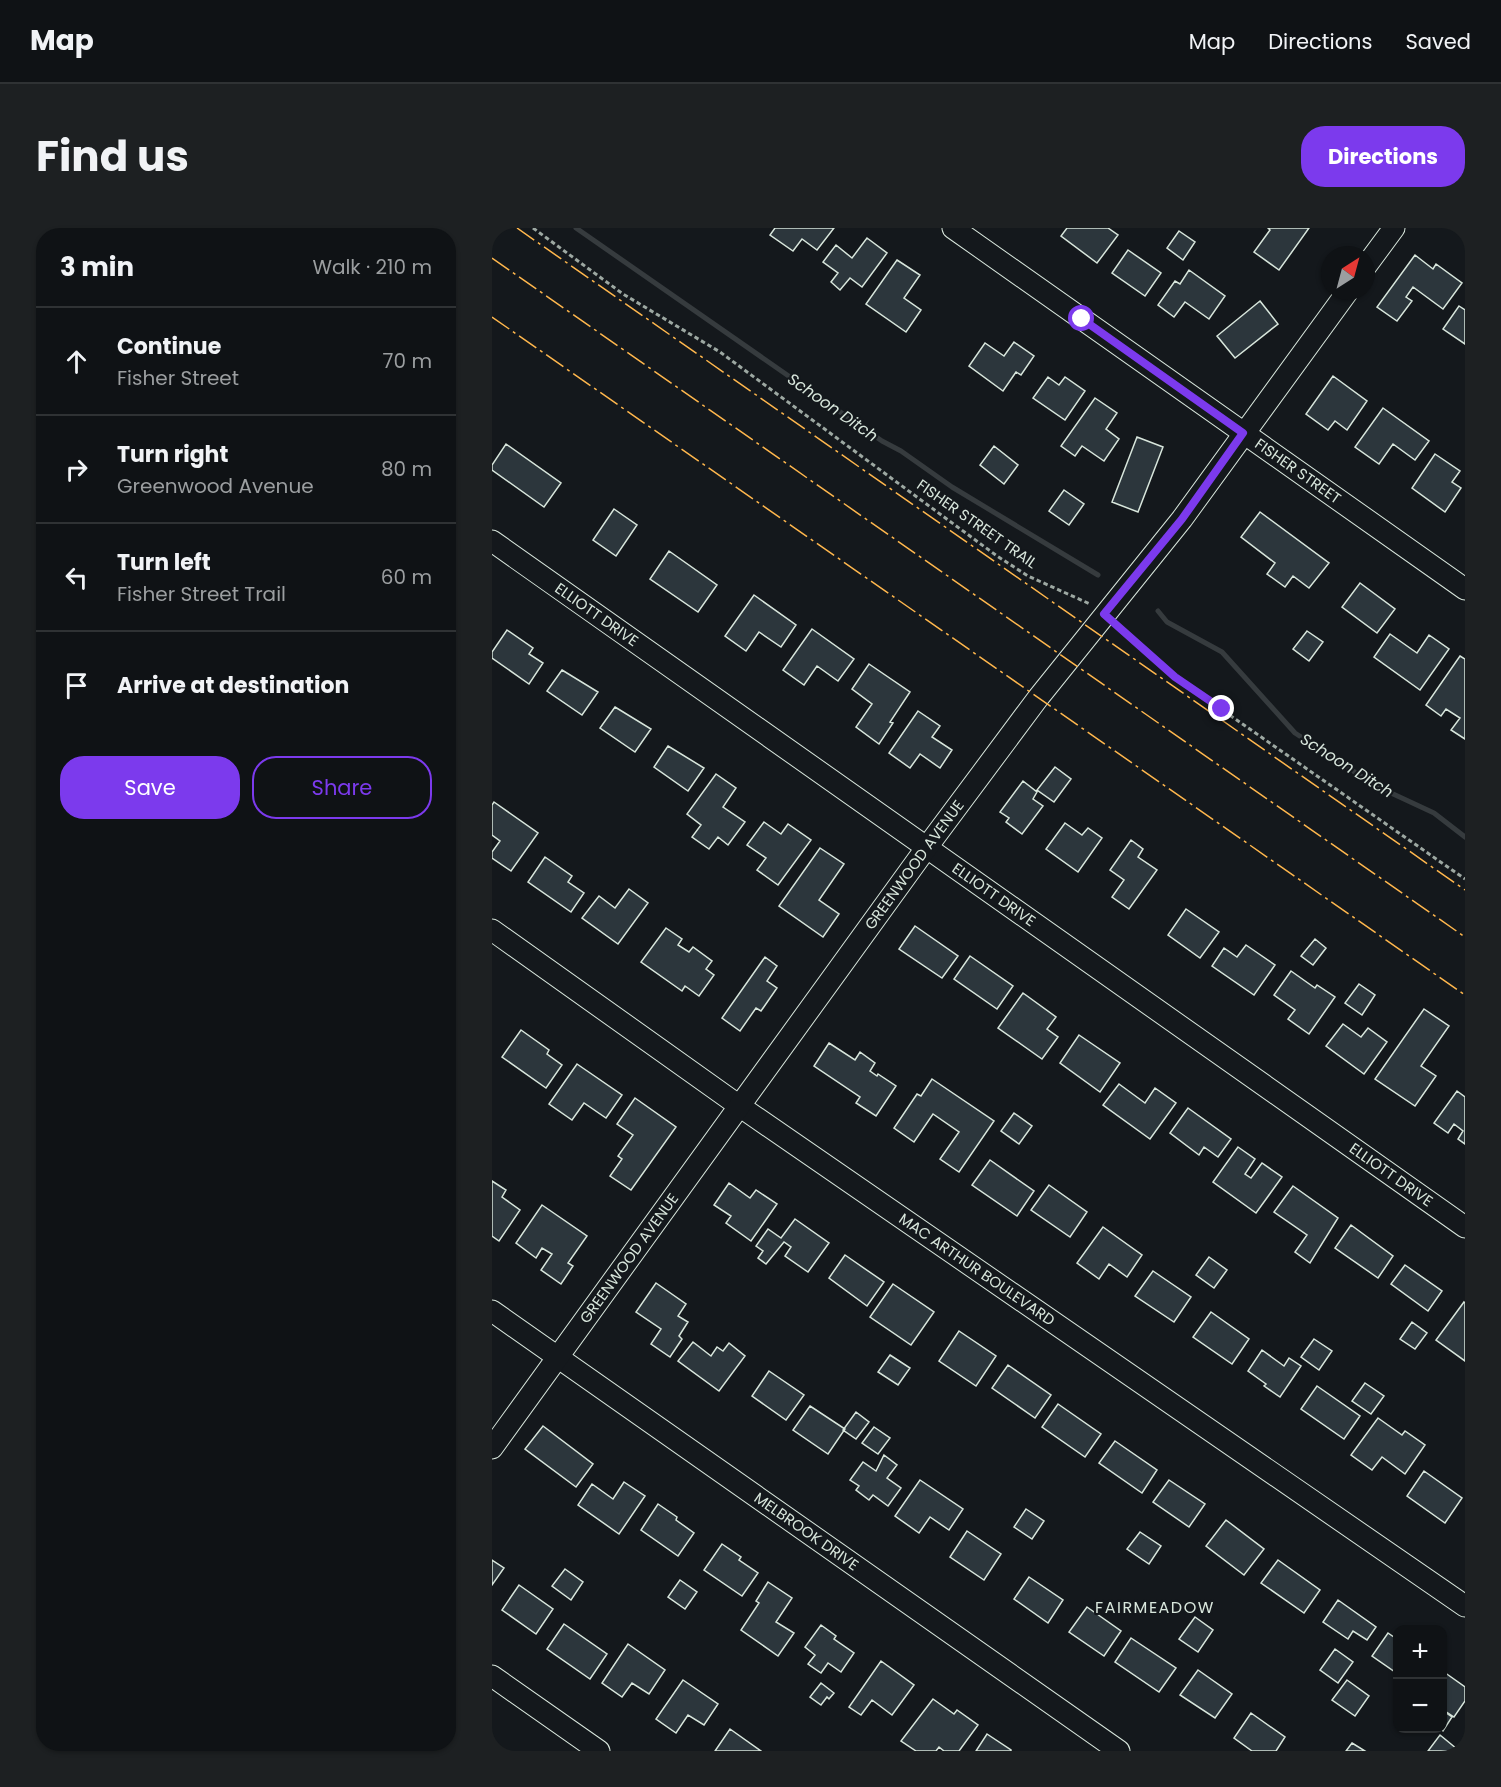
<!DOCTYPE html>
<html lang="en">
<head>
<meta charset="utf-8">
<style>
	body { margin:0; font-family:Poppins,sans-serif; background:#1d2022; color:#f1f3f6 }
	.controls { position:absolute; right:18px; bottom:18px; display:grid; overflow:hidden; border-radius:12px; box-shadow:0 2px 4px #0004 }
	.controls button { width:54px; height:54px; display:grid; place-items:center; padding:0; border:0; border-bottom:2px solid #2f3234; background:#0f1215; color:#f1f3f6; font:30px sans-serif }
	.compass { position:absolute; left:829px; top:18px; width:54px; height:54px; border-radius:50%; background:#0f1215; box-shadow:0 2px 4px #0004; rotate:36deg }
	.stop { position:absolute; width:18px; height:18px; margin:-14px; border:4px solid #7c3aed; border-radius:50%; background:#fff }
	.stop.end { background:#7c3aed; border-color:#fff; box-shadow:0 2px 6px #0008 }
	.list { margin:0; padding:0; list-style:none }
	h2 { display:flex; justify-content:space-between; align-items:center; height:78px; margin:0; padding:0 24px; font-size:26px }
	h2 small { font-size:20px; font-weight:400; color:#9b9ea0 }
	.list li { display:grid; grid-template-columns:39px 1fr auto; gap:18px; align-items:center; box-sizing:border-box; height:108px; padding:0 24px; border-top:2px solid #2f3234 }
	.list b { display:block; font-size:22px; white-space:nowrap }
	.list p { margin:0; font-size:20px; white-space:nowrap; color:#9b9ea0 }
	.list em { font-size:20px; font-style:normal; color:#9b9ea0 }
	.actions { display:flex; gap:12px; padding:18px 24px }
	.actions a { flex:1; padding:14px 0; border:2px solid #7c3aed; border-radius:24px; text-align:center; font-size:21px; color:#7c3aed }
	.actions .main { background:#7c3aed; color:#fff }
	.icon { flex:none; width:33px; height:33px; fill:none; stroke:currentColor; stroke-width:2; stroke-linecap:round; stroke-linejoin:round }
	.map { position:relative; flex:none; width:973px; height:1523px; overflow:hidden; border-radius:24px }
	header { display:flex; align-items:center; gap:36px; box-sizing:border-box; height:84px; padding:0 30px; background:#0f1215; border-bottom:2px solid #2f3234 }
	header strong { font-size:28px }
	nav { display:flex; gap:33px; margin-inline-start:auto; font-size:21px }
	.intro { display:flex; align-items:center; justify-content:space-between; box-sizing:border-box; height:144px; padding:0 36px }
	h1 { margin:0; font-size:42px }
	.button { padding:15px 27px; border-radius:24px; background:#7c3aed; color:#fff; font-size:21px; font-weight:700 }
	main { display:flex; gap:36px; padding:0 36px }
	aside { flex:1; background:#0f1215; border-radius:24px; box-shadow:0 2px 4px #0004 }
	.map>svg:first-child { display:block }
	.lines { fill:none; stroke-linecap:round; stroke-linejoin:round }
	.stream { stroke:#363b3e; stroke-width:5 }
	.building { fill:#2c363c; stroke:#d8e6dc; stroke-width:1.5 }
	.minor-casing { stroke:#d8e6dc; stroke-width:23 }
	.path { stroke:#9da8a2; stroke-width:3; stroke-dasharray:4.5 3; stroke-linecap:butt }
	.minor { stroke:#14181c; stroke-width:21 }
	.power { stroke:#ffb74d; stroke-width:1.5; stroke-dasharray:21 4.5 3 4.5; stroke-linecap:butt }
	.route { stroke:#7c3aed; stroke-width:8 }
	.labels { text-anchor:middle; stroke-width:4.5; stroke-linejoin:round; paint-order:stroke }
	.street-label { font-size:15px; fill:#d8e6dc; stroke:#14181c }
	.water-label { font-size:16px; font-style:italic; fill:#d8e6dc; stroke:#14181c }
	.neighbourhood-label { font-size:16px; letter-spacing:1.5px; fill:#d8e6dc; stroke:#14181c }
</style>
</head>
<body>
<header>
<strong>Map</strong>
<nav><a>Map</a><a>Directions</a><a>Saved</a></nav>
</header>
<div class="intro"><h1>Find us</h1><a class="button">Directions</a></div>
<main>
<aside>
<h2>3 min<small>Walk · 210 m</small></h2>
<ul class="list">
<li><svg class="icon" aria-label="ahead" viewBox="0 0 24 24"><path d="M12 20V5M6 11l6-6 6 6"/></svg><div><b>Continue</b><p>Fisher Street</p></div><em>70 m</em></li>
<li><svg class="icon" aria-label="right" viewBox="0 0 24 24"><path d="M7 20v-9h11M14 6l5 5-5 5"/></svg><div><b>Turn right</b><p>Greenwood Avenue</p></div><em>80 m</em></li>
<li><svg class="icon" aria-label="left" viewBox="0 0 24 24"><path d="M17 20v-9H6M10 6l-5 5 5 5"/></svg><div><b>Turn left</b><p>Fisher Street Trail</p></div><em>60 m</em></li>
<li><svg class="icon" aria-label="arrive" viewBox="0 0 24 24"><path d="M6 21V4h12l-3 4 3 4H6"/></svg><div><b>Arrive at destination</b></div></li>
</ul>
<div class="actions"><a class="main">Save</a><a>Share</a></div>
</aside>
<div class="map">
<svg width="973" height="1523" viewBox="0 0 973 1523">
	<rect width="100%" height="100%" fill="#14181c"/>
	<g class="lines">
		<!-- stream -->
		<path class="stream" d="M84,0L390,213L409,223L460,259L606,347
			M666,383L675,394L730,424L803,505L884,558L942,585L973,609"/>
	</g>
	<!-- building -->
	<path class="building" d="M283,0H342L325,22L310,11L301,23L278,7Z
		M575,0H616L626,7L605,35L569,8Z
		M776,0H817L787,42L762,24L778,2Z
		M687,3L703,14L691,32L675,20Z
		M375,10L395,25L370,59L358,50L348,62L339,54L346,45L331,34L344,17L360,30Z
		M636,22L669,45L653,68L620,45Z
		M923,27L941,41L944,36L970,55L951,81L921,59L914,69L920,73L905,93L885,79Z
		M405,32L428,47L412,70L429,82L414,104L374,76Z
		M697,42L733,68L717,91L693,74L682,89L666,77L683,53L688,56Z
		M768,73L786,96L743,130L725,108Z
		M967,78L973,82V116L951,101Z
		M522,114L542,128L529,147L524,144L511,163L477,138L493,115L512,128Z
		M841,148L875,173L855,202L843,193L836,202L814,186Z
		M556,149L567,157L573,149L593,163L573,192L541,170Z
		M603,170L625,185L614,201L627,211L612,233L590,218L583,228L569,218Z
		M891,180L937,213L923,232L901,216L887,236L863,219Z
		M645,209L671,219L646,284L620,274Z
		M14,216L69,255L52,279L0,242V237Z
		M502,218L526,237L512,256L488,237Z
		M943,226L968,243L960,254L969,260L953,284L920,260Z
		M572,262L592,276L577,297L557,283Z
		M122,281L145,297L124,328L101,312Z
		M768,284L837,335L817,360L801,348L793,359L775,346L783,335L749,309Z
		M177,323L225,357L206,384L158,351Z
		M868,355L903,381L885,405L850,379Z
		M262,367L304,397L289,419L267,404L254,423L233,408Z
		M320,401L362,431L346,453L325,438L312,457L291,442Z
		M15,402L41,420L37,426L51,435L37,456L0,430V424Z
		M815,403L831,414L817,433L801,421Z
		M898,406L925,425L937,407L957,421L928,462L882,429Z
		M968,428L973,431V511L959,502L968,490L954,481L949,488L934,477Z
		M377,436L418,464L398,494L401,495L387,516L364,499L380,476L360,461Z
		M70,442L106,464L90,487L55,463Z
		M123,479L159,501L143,524L108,500Z
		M426,483L448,498L440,509L460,522L448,540L428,526L418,540L397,525Z
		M176,518L212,540L196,563L162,539Z
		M563,539L579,551L562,574L545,562Z
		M224,546L244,560L231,579L253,594L236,617L226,609L217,621L200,609L209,597L195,586Z
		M531,553L545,564L541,571L551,578L530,606L514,594L517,590L508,584Z
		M2,574L46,605L19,643L0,630V624L8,613L0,607V577Z
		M272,594L289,606L296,596L319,612L286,657L265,642L274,630L255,617Z
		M573,595L590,607L596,600L610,610L586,644L554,621Z
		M639,612L651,621L646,629L665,642L637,681L620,669L632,652L618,642Z
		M328,620L352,636L327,672L347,686L331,709L287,678Z
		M53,629L80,648L76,654L92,665L79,684L36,654Z
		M137,661L156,675L126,716L90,690L107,668L123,680Z
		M694,681L727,704L708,730L676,707Z
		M423,698L466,728L450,750L407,721Z
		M174,700L190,711L186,717L197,724L201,719L220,733L214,741L222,747L207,768L193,758L190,763L149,734Z
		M823,711L834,720L821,737L809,728Z
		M754,717L783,737L762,767L720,738L732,720L745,729Z
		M478,728L521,758L505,781L462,751Z
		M273,729L285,738L275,753L285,760L269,783L264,780L248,803L230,790Z
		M799,743L823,760L825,757L843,769L817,806L796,791L803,782L782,767Z
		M867,756L883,767L870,787L853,775Z
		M531,765L564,789L555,801L566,809L550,831L506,800Z
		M932,781L957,798L929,838L944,848L923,878L883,851Z
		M851,796L869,809L876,800L895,814L872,846L834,818Z
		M29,802L57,822L55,826L70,837L54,860L10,829Z
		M587,807L628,835L608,864L568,835Z
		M337,815L363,832L368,824L383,835L378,843L385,848L386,846L404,858L384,888L364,875L368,869L322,838Z
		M85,836L130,867L114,890L92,875L80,892L57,876Z
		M440,851L502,893L467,944L448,931L467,904L441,886L422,914L402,900L425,866L429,868Z
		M627,856L653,875L663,860L684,875L658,911L611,877Z
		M965,863L973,869V916L966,911L971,903L962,896L956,905L942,895Z
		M143,870L184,899L139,962L118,948L130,931L126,928L141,907L125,896Z
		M696,880L739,911L726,929L712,919L707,927L678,905Z
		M522,885L540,898L527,916L509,903Z
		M746,919L763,931L753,946L759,950L770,935L790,949L764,985L721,954Z
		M498,932L542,963L525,988L480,957Z
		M0,953L14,962L10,969L28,982L7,1013L0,1008Z
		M237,955L258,970L264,962L285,976L259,1013L234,995L239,988L222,977Z
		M557,957L595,984L578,1009L539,982Z
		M801,958L846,990L818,1035L803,1024L815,1007L782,984Z
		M50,977L95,1008L76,1035L81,1038L69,1056L49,1042L60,1026L50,1020L44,1030L24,1015Z
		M303,991L337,1015L316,1044L293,1028L299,1019L292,1014L274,1036L266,1030L271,1023L264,1018L276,1001L289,1010Z
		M859,997L901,1028L886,1050L843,1020Z
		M611,999L650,1027L635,1049L617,1036L607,1051L585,1035Z
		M353,1027L392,1054L375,1078L337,1050Z
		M717,1029L735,1042L722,1060L704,1047Z
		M913,1037L950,1063L936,1083L899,1056Z
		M661,1043L699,1069L682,1094L643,1068Z
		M164,1055L194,1076L186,1088L196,1094L187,1108L190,1111L178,1129L159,1116L169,1101L144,1084Z
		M401,1056L442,1084L419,1117L378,1089Z
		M972,1074L973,1075V1133L944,1112Z
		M719,1084L757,1111L740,1136L701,1109Z
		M920,1094L935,1105L923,1121L908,1111Z
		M467,1103L504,1128L484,1158L447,1133Z
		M822,1111L840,1123L827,1142L809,1129Z
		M201,1114L219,1128L225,1119L231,1123L237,1115L253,1128L227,1163L186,1133Z
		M770,1122L792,1138L797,1130L809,1138L788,1169L772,1158L774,1156L756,1143Z
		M398,1127L418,1140L406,1157L386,1144Z
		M516,1137L559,1167L543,1190L500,1160Z
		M277,1143L312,1167L294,1192L260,1168Z
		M873,1155L892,1168L879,1186L860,1173Z
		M825,1158L868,1188L852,1211L809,1181Z
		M566,1176L609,1206L593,1229L550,1199Z
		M318,1178L353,1201L336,1226L301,1202Z
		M364,1184L377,1194L364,1211L351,1202Z
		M886,1190L910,1207L913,1203L933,1217L913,1246L890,1229L880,1242L859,1227Z
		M51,1198L101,1236L84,1259L33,1221Z
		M382,1199L398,1210L386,1226L370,1215Z
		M623,1213L665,1242L650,1265L607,1235Z
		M392,1227L405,1237L395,1250L409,1260L396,1278L381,1267L377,1272L364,1262L367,1258L358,1252L371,1234L384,1243Z
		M932,1243L970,1270L953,1295L915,1268Z
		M428,1252L471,1281L457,1302L438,1289L427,1305L403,1288Z
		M677,1252L713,1276L697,1299L661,1274Z
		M132,1254L153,1268L127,1306L86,1277L100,1256L121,1271Z
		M166,1276L185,1289L184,1292L202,1305L186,1328L149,1302Z
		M534,1281L552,1293L540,1311L522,1299Z
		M734,1292L772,1321L752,1347L714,1318Z
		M475,1303L509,1326L492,1352L458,1329Z
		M648,1304L669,1318L657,1336L635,1321Z
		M230,1316L249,1329L247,1332L266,1345L250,1368L212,1342Z
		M0,1332L12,1340L0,1357Z
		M786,1332L828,1362L812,1385L769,1355Z
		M73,1341L91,1354L79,1372L60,1358Z
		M537,1349L571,1372L556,1395L522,1371Z
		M188,1352L205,1364L193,1381L176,1369Z
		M276,1354L300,1370L284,1394L302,1405L286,1428L249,1402L267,1375L264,1373Z
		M27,1357L61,1381L44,1406L10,1382Z
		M846,1372L884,1399L875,1412L861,1403L856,1411L831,1394Z
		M595,1379L629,1403L612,1428L577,1404Z
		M703,1389L721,1402L706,1424L687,1411Z
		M72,1396L115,1426L98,1451L55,1421Z
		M329,1397L344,1408L342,1411L362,1425L349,1444L336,1435L329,1445L316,1436L323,1427L313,1419Z
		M896,1405L906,1412V1446L880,1428Z
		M639,1410L684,1440L667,1464L623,1434Z
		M136,1416L173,1442L157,1466L140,1455L130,1469L110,1455Z
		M843,1421L861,1434L846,1455L828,1442Z
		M389,1433L422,1457L400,1487L380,1472L369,1487L357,1479Z
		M706,1442L740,1466L723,1490L688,1467Z
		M952,1444L973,1459V1473L962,1489L950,1481V1446Z
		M191,1452L226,1476L212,1497L196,1487L184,1505L164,1491Z
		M855,1452L877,1468L863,1488L840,1472Z
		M329,1455L342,1465L337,1471L335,1469L329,1477L318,1469Z
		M441,1471L462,1486L465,1482L486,1497L467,1523H452L447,1519L444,1523H424L409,1513Z
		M950,1482L960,1489L951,1503L947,1500H950Z
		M759,1485L793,1509L784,1523H760L742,1510Z
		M238,1501L269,1523H223Z
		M495,1506L519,1522V1523H484Z
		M948,1507L965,1521L963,1523H936Z
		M860,1515L873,1523H854Z"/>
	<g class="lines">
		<defs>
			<g id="minor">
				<path id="s1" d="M461,0L973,361"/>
				<path d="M874,38L902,0"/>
				<path id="s2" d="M0,313L973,999"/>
				<path id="s3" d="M0,702L246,877L973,1378"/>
				<path id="s4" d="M0,1083L627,1523"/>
				<path id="s5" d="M0,1220L435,619L546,470L690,291L856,63"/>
				<path d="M0,1448L107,1523"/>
			</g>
		</defs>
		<!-- minor casing -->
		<use href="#minor" class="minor-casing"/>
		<!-- path -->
		<path class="path" d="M41,0L131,66L228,124L505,328L536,348L598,376
			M627,398L683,449L973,651"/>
		<!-- minor -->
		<use href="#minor" class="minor"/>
		<!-- power -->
		<path class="power" d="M25,0L973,662
			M0,30L973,709
			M0,89L973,767"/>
	</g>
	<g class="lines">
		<!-- route -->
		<path class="route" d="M590,91L751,205L690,291L612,386L683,449L730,481"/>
	</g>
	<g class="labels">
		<!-- street labels -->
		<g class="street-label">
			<text dy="5" stroke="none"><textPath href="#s1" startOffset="422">FISHER STREET</textPath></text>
			<text transform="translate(485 296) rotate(35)" y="5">FISHER STREET TRAIL</text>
			<text dy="5" stroke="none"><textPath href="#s2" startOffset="128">ELLIOTT DRIVE</textPath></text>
			<text dy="5" stroke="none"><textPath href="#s5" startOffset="720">GREENWOOD AVENUE</textPath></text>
			<text dy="5" stroke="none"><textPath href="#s2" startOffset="614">ELLIOTT DRIVE</textPath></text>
			<text dy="5" stroke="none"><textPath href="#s2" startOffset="1100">ELLIOTT DRIVE</textPath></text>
			<text dy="5" stroke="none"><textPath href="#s5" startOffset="234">GREENWOOD AVENUE</textPath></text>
			<text dy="5" stroke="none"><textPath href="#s3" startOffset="592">MAC ARTHUR BOULEVARD</textPath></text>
			<text dy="5" stroke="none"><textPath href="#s4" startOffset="384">MELBROOK DRIVE</textPath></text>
		</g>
		<!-- water labels -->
		<g class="water-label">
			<text transform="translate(341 179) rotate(35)" y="6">Schoon Ditch</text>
			<text transform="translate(855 537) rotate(32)" y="6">Schoon Ditch</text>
		</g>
		<!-- neighbourhood labels -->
		<g class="neighbourhood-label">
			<text x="663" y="1385">FAIRMEADOW</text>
		</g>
	</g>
</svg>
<div class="controls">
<button>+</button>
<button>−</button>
</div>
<svg class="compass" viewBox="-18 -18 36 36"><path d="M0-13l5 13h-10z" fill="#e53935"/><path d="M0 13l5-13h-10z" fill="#9b9ea0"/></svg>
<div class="stop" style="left:590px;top:91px"></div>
<div class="stop end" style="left:730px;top:481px"></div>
</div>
</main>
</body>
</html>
